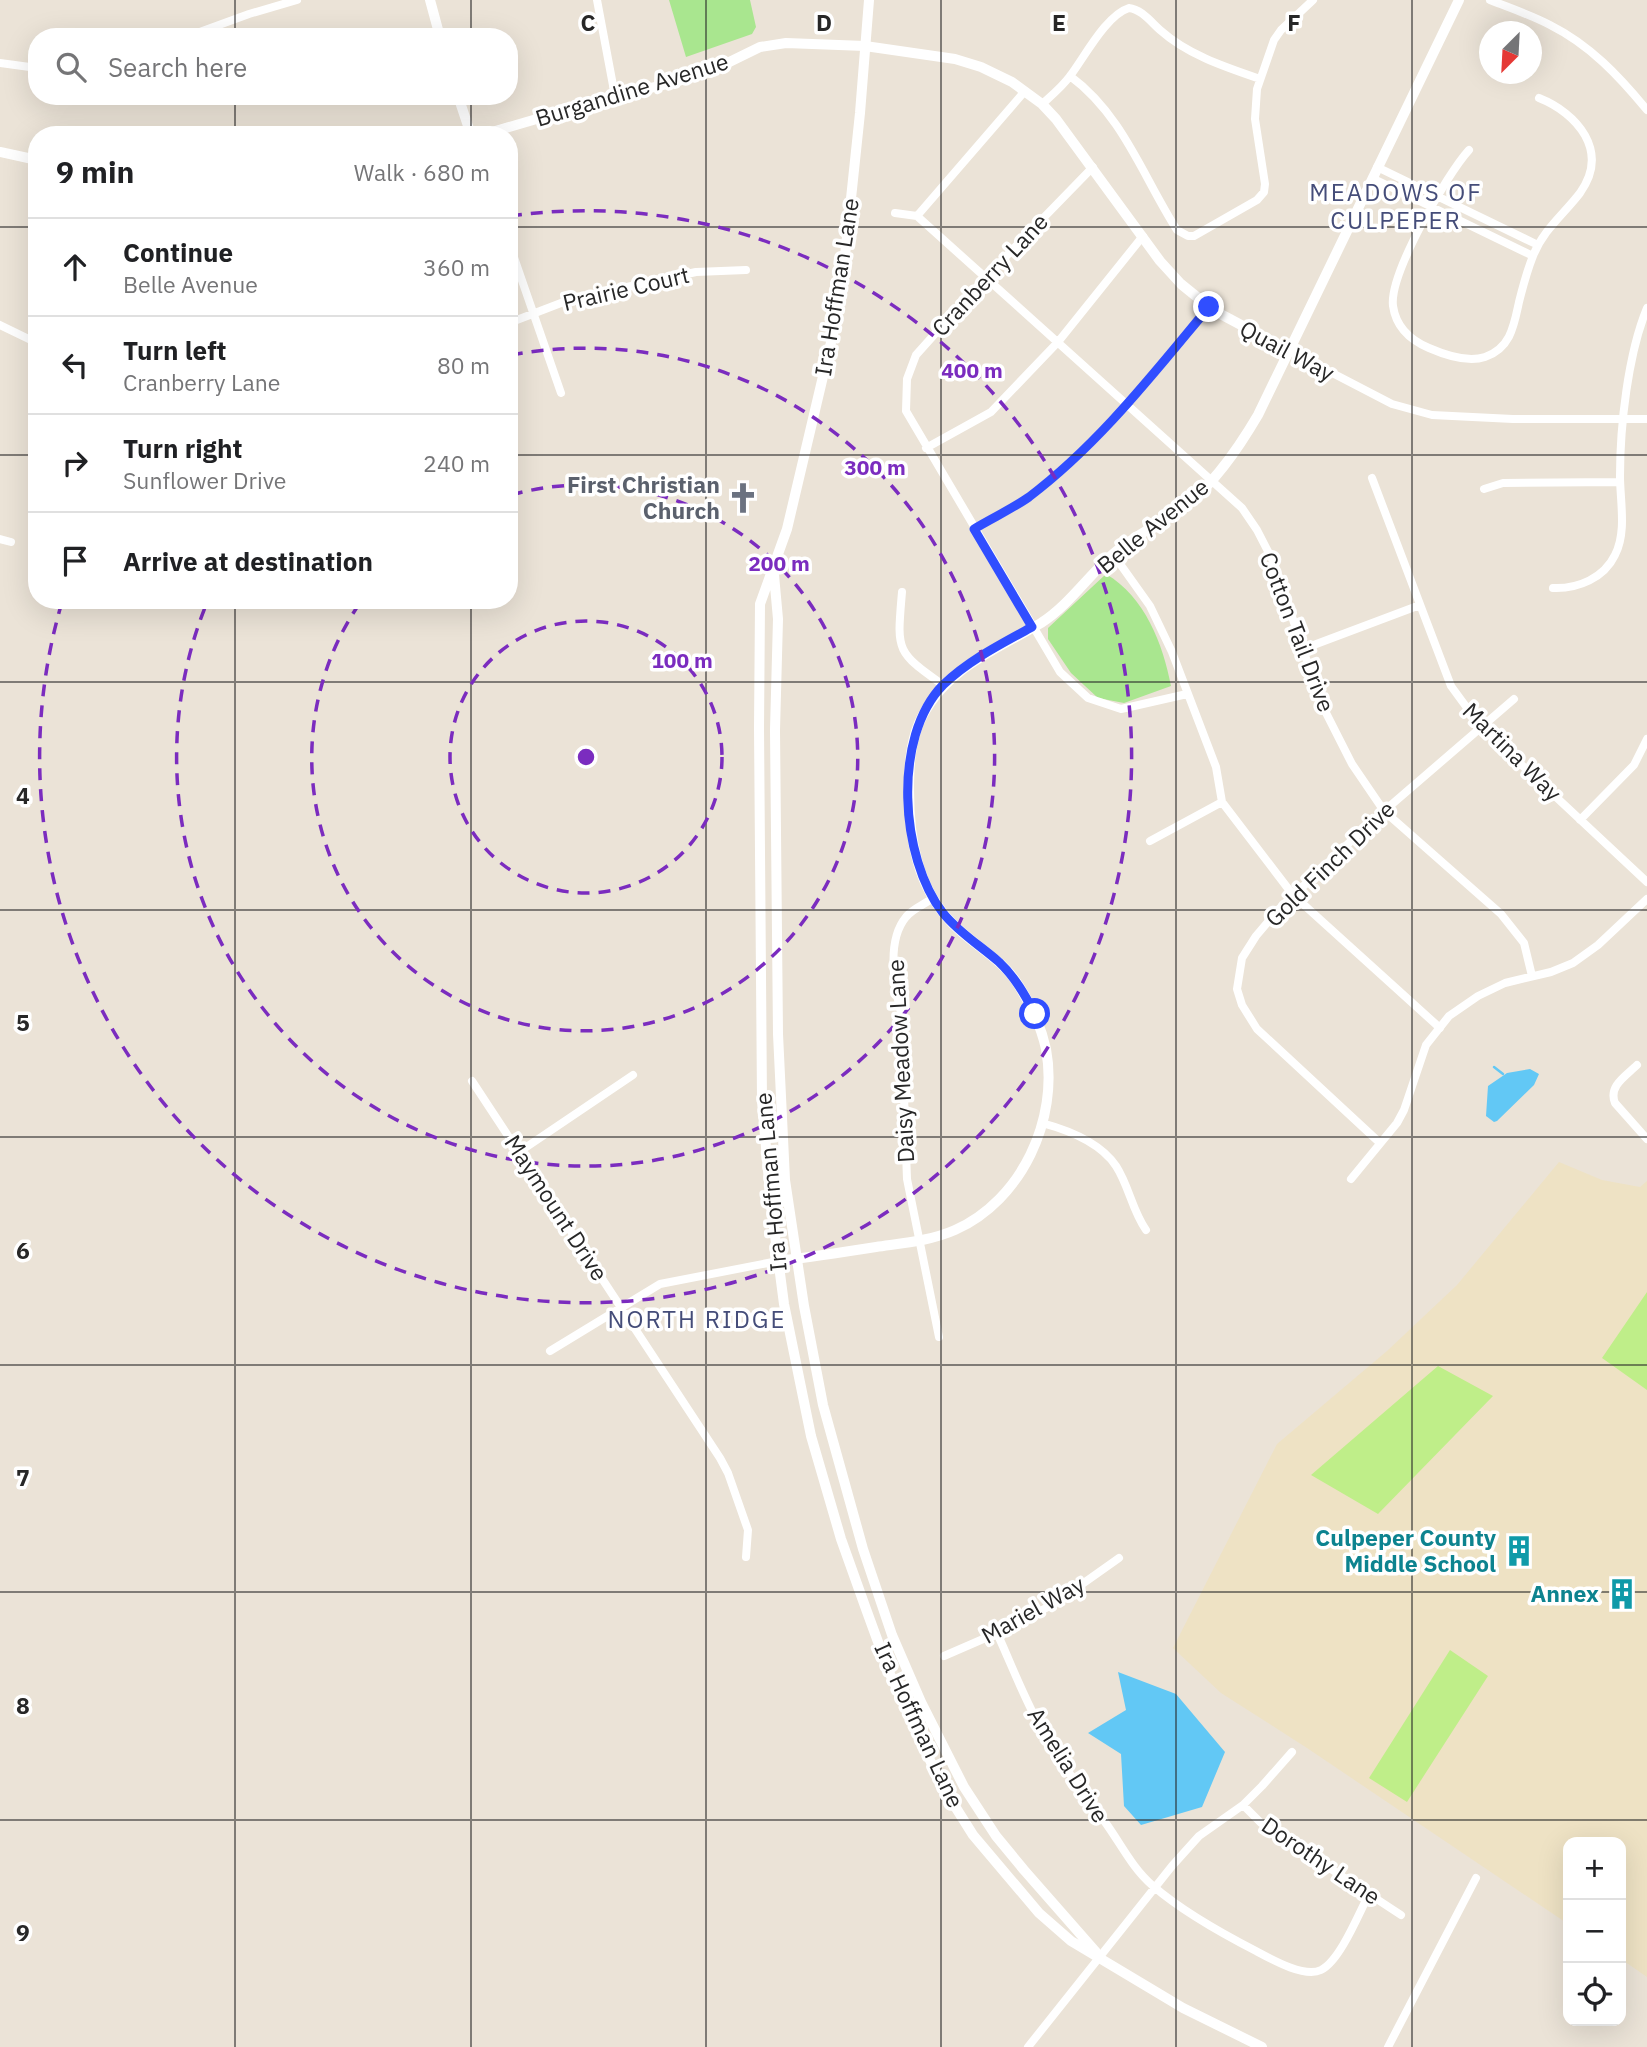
<!DOCTYPE html>
<html lang="en">
<head>
<meta charset="utf-8">
<style>
	body { margin:0; font-family:"IBM Plex Sans",sans-serif; background:#f2f2f2; color:#202124 }
	.controls { position:absolute; right:21px; bottom:21px; display:grid; overflow:hidden; border-radius:14px; box-shadow:0 7px 28px #0002 }
	.controls button { width:63px; height:63px; display:grid; place-items:center; padding:0; border:0; border-bottom:2px solid #e0e0e0; background:#fff; color:#202124; font:35px sans-serif }
	.compass { position:absolute; left:1479px; top:21px; width:63px; height:63px; border-radius:50%; background:#fff; box-shadow:0 7px 28px #0002; rotate:204deg }
	.stop { position:absolute; width:21px; height:21px; margin:-16px; border:5px solid #304eff; border-radius:50%; background:#fff }
	.stop.end { background:#304eff; border-color:#fff; box-shadow:0 2px 7px #0008 }
	.list { margin:0; padding:0; list-style:none }
	h2 { display:flex; justify-content:space-between; align-items:center; height:91px; margin:0; padding:0 28px; font-size:30px }
	h2 small { font-size:23px; font-weight:400; color:#757577 }
	.list li { display:grid; grid-template-columns:46px 1fr auto; gap:21px; align-items:center; box-sizing:border-box; height:98px; padding:0 28px; border-top:2px solid #e0e0e0 }
	.list b { display:block; font-size:26px; white-space:nowrap }
	.list p { margin:0; font-size:23px; white-space:nowrap; color:#757577 }
	.list em { font-size:23px; font-style:normal; color:#757577 }
	.icon { flex:none; width:38px; height:38px; fill:none; stroke:currentColor; stroke-width:2; stroke-linecap:round; stroke-linejoin:round }
	.map { position:relative; flex:none; width:1647px; height:2047px; overflow:hidden }
	.search { position:absolute; background:#fff; box-shadow:0 7px 28px #0002; left:28px; top:28px; width:490px; height:77px; display:flex; align-items:center; gap:18px; box-sizing:border-box; padding:0 24px; border-radius:28px; color:#757577; font-size:26px }
	.panel { position:absolute; background:#fff; box-shadow:0 7px 28px #0002; left:28px; top:126px; width:490px; height:483px; border-radius:28px }
	.map>svg:first-child { display:block }
	.education { fill:#eee2c4 }
	.green { fill:#a9e68f }
	.pitch { fill:#bfee89 }
	.water { fill:#62c8f5 }
	.lines { fill:none; stroke-linecap:round; stroke-linejoin:round }
	.stream { stroke:#62c8f5; stroke-width:2.5 }
	.minor { stroke:#fff; stroke-width:8 }
	.tertiary { stroke:#fff; stroke-width:10 }
	.secondary { stroke:#fff; stroke-width:10 }
	.route { stroke:#304eff; stroke-width:9 }
	.grid { fill:none; stroke:#272727; stroke-width:2; stroke-opacity:0.55 }
	.ring { fill:none; stroke:#7b2cbf; stroke-width:3.5; stroke-dasharray:12 9 }
	.labels { text-anchor:middle; stroke-width:7; stroke-linejoin:round; paint-order:stroke }
	.street-label { font-size:23px; fill:#272727; stroke:#fff }
	.worship-label { font-size:23px; font-weight:bold; fill:#5b616d; stroke:#fff; text-anchor:end }
	.culture-label { font-size:23px; font-weight:bold; fill:#0d838f; stroke:#fff; text-anchor:end }
	.neighbourhood-label { font-size:24px; letter-spacing:2px; fill:#454d79; stroke:#fff }
	.grid-label { font-size:23px; text-anchor:middle; font-weight:bold; fill:#272727; stroke:#fff; stroke-width:7; stroke-linejoin:round; paint-order:stroke }
	.centre { fill:#7b2cbf; stroke:#fff; stroke-width:3.5 }
	.ring-label { font-size:21px; text-anchor:middle; font-weight:bold; fill:#7b2cbf; stroke:#fff; stroke-width:7; stroke-linejoin:round; paint-order:stroke }
</style>
</head>
<body>
<div class="map">
<svg width="1647" height="2047" viewBox="0 0 1647 2047">
	<rect width="100%" height="100%" fill="#ebe3d7"/>
	<!-- education -->
	<path class="education" d="M1559,1162L1602,1180L1640,1187L1647,1181V1977L1621,1959V1842H1568V1924L1307,1748L1221,1693L1173,1648L1277,1444L1387,1351L1457,1285Z"/>
	<!-- green -->
	<path class="green" d="M669,0H750L756,27L752,34L686,57Z
		M1106,574C1145,597 1163,644 1171,686L1124,703L1098,698L1071,673L1048,639V628Z"/>
	<!-- pitch -->
	<path class="pitch" d="M1647,1292V1390L1602,1358Z
		M1438,1366L1493,1396L1378,1514L1311,1475Z
		M1450,1650L1488,1676L1407,1802L1369,1778Z"/>
	<!-- water -->
	<path class="water" d="M1530,1069L1539,1074L1534,1085L1497,1121L1494,1122L1486,1116L1488,1086L1507,1073Z
		M1118,1672L1176,1694L1225,1752L1202,1807L1141,1825L1124,1806L1121,1754L1088,1733L1126,1710Z"/>
	<g class="lines">
		<!-- stream -->
		<path class="stream" d="M1494,1067L1503,1074"/>
		<!-- minor -->
		<path class="minor" d="M597,0L615,96
			M1490,0C1510,8 1531,15 1550,25C1590,45 1619,76 1647,110
			M186,37L249,14L297,0
			M0,63L37,68
			M1070,76C1123,115 1143,177 1177,230L1188,236H1194L1257,200L1264,192L1265,184L1255,119L1257,89L1274,40L1281,30L1313,0
			M1042,104C1052,95 1062,87 1070,76C1084,58 1106,15 1129,8C1141,9 1151,22 1160,30C1188,55 1225,67 1260,79
			M1469,150C1447,174 1389,274 1393,306C1396,327 1410,340 1429,348C1445,355 1467,363 1485,357C1511,348 1514,325 1519,302C1523,286 1527,271 1533,256C1543,230 1564,214 1580,193C1610,151 1577,113 1539,98
			M1093,167L985,278L916,355L907,379L906,411L1060,672L1088,698L1121,709L1187,694
			M1377,167L1538,245
			M1372,178L1533,256
			M895,213L917,216L1242,508L1257,530L1274,563L1321,703L1352,764L1384,811L1501,914L1524,943L1532,976
			M917,216L1025,91
			M509,243L561,393
			M509,323L561,303L604,292L696,272L746,270
			M0,325L37,343
			M1288,350L1392,404L1432,415L1513,419H1647
			M926,448L991,412L1058,342L1143,236
			M1372,478L1451,686L1481,727L1647,882
			M1484,489L1503,483L1620,482
			M974,529C992,518 1012,509 1029,497C1099,444 1153,374 1209,307
			M0,539L11,542
			M1113,554L1150,606L1172,652L1216,767L1222,802L1293,895L1440,1028
			M1553,588C1578,589 1604,578 1615,555C1627,532 1620,501 1620,476C1620,426 1628,354 1647,308
			M902,592C897,651 895,651 943,685
			M1303,649L1420,605
			M1580,820L1634,765L1647,739
			M1150,841L1222,802
			M933,898C925,904 912,909 906,917C886,941 894,985 901,1013L907,1179L939,1337
			M1637,1065C1626,1076 1608,1086 1615,1103L1647,1139
			M472,1081L720,1458L728,1473L748,1530L746,1557
			M1042,1123C1068,1130 1100,1142 1116,1166C1129,1186 1132,1210 1146,1230
			M1380,1143L1257,1029L1242,1005L1237,989L1242,958L1256,936L1278,910L1369,824L1514,699
			M519,1152L633,1075
			M1351,1179L1397,1123L1404,1110L1426,1045L1449,1016L1478,996L1505,983L1551,972L1573,963L1598,945L1647,899
			M550,1351L660,1284L778,1261
			M997,1633C1013,1668 1027,1706 1047,1739C1064,1768 1085,1795 1105,1822C1121,1844 1132,1868 1153,1886C1183,1912 1221,1933 1256,1951C1271,1959 1304,1978 1321,1970C1340,1961 1359,1913 1369,1894
			M944,1656L997,1633L1054,1604L1119,1558
			M1243,1805L1261,1823L1401,1915
			M1028,2047L1172,1866L1199,1836L1243,1805L1262,1786L1292,1752
			M1388,2047L1476,1878"/>
		<!-- tertiary -->
		<path class="tertiary" d="M430,0L440,37
			M458,96L471,135
			M482,135L615,96L672,83L711,71L760,47L786,43L865,46L955,59L981,67L1012,82L1042,104L1056,119L1160,261L1181,284L1213,310L1288,350
			M0,152L37,160
			M778,1261C811,1257 844,1252 876,1247C903,1243 930,1241 955,1230C1022,1200 1059,1119 1046,1049C1041,1026 1031,1005 1019,986C1003,959 973,945 952,923C917,887 909,838 909,790C909,767 910,745 919,723C943,669 994,651 1041,623C1069,605 1088,576 1113,554C1133,536 1157,526 1180,510C1213,486 1238,449 1258,415L1459,0"/>
		<!-- secondary -->
		<path class="secondary" d="M869,0L860,113L842,284L833,334L787,529L760,604L759,728L762,1101L771,1205L784,1304L811,1436L841,1539L866,1609L889,1672L941,1784L973,1835L1039,1913L1071,1941L1183,2008L1262,2047
			M774,575L778,619L775,730L778,1034L785,1180L804,1306L823,1405L863,1549L892,1635L921,1702L964,1787L996,1836L1024,1870L1096,1952"/>
	</g>
	<g class="lines">
		<!-- route -->
		<path class="route" d="M1035,1014C1025,995 1015,977 999,962C981,946 959,933 943,913C900,858 892,737 943,685C969,660 1001,644 1032,627L974,529C992,518 1012,509 1029,497C1099,444 1153,374 1209,307"/>
	</g>
	<!-- grid -->
	<path class="grid" d="M235,0V37M471,0V37M706,0V2047M941,0V2047M1176,0V2047M1412,0V2047M235,96V135M471,96V135M0,227H37M509,227H1647M0,455H37M509,455H1647M235,600V2047M471,600V2047M0,682H1647M0,910H1647M0,1137H1647M0,1365H1647M0,1592H1647M0,1820H1647"/>
	<!-- distance rings -->
	<g class="ring">
		<circle cx="586" cy="757" r="136"/>
		<path d="M511 495A273 273 0 1 1 362 600"/>
		<path d="M511 355A409 409 0 1 1 208 600"/>
		<path d="M510 216A546 546 0 1 1 62 602"/>
	</g>
	<!-- icons -->
	<defs>
		<symbol id="church-bare" viewBox="-9 -9 18 18"><path d="M-1.2-6h2.4v3.5h3.3v2.4h-3.3V6h-2.4V-.1h-3.3v-2.4h3.3Z" fill="#6b7280" stroke="#fff" stroke-width="2.5" paint-order="stroke"/></symbol>
		<symbol id="building-bare" viewBox="-9 -9 18 18"><path d="M-4-6H4V6H1V3H-1V6H-4ZM-2.5-4.3h1.7v1.8h-1.7ZM.8-4.3h1.7v1.8H.8ZM-2.5-1h1.7V.8h-1.7ZM.8-1h1.7V.8H.8Z" fill="#0f9aa8" stroke="#fff" stroke-width="2.5" paint-order="stroke"/></symbol>
	</defs>
	<g fill-rule="evenodd">
		<use href="#church-bare" x="721" y="476" width="44" height="44"/>
		<use href="#building-bare" x="1497" y="1529" width="44" height="44"/>
		<use href="#building-bare" x="1600" y="1572" width="44" height="44"/>
	</g>
	<g class="labels">
		<!-- street labels -->
		<g class="street-label">
			<text transform="translate(632 90) rotate(-17)" y="8">Burgandine Avenue</text>
			<text transform="translate(990 275) rotate(-47)" y="8">Cranberry Lane</text>
			<text transform="translate(837 287) rotate(-81)" y="8">Ira Hoffman Lane</text>
			<text transform="translate(626 289) rotate(-13)" y="8">Prairie Court</text>
			<text transform="translate(1287 351) rotate(28)" y="8">Quail Way</text>
			<text transform="translate(1153 526) rotate(-39)" y="8">Belle Avenue</text>
			<text transform="translate(1297 632) rotate(69)" y="8">Cotton Tail Drive</text>
			<text transform="translate(1512 752) rotate(45)" y="8">Martina Way</text>
			<text transform="translate(1330 864) rotate(-44)" y="8">Gold Finch Drive</text>
			<text transform="translate(901 1061) rotate(-93)" y="8">Daisy Meadow Lane</text>
			<text transform="translate(771 1182) rotate(-95)" y="8">Ira Hoffman Lane</text>
			<text transform="translate(556 1208) rotate(57)" y="8">Maymount Drive</text>
			<text transform="translate(1033 1610) rotate(-29)" y="8">Mariel Way</text>
			<text transform="translate(919 1725) rotate(65)" y="8">Ira Hoffman Lane</text>
			<text transform="translate(1068 1765) rotate(58)" y="8">Amelia Drive</text>
			<text transform="translate(1321 1861) rotate(34)" y="8">Dorothy Lane</text>
		</g>
		<!-- worship labels -->
		<g class="worship-label">
			<text x="720" y="493">First Christian<tspan x="720" dy="26">Church</tspan></text>
		</g>
		<!-- culture labels -->
		<g class="culture-label">
			<text x="1496" y="1546">Culpeper County<tspan x="1496" dy="26">Middle School</tspan></text>
			<text x="1599" y="1602">Annex</text>
		</g>
		<!-- neighbourhood labels -->
		<g class="neighbourhood-label">
			<text x="1396" y="201">MEADOWS OF<tspan x="1396" dy="28">CULPEPER</tspan></text>
			<text x="697" y="1328">NORTH RIDGE</text>
		</g>
	</g>
	<g class="grid-label">
		<text x="588" y="31">C</text>
		<text x="824" y="31">D</text>
		<text x="1059" y="31">E</text>
		<text x="1294" y="31">F</text>
		<text x="23" y="804">4</text>
		<text x="23" y="1031">5</text>
		<text x="23" y="1259">6</text>
		<text x="23" y="1486">7</text>
		<text x="23" y="1714">8</text>
		<text x="23" y="1941">9</text>
	</g>
	<circle cx="586" cy="757" r="10" class="centre"/>
	<g class="ring-label">
		<text x="972" y="378">400 m</text>
		<text x="875" y="475">300 m</text>
		<text x="779" y="571">200 m</text>
		<text x="682" y="668">100 m</text>
	</g>
</svg>
<div class="controls">
<button>+</button>
<button>−</button>
<button><svg class="icon" aria-label="locate" viewBox="0 0 24 24"><circle cx="12" cy="12" r="6"/><path d="M12 2v4M12 18v4M2 12h4M18 12h4"/></svg></button>
</div>
<svg class="compass" viewBox="-18 -18 36 36"><path d="M0-13l5 13h-10z" fill="#e53935"/><path d="M0 13l5-13h-10z" fill="#757577"/></svg>
<div class="stop" style="left:1035px;top:1014px"></div>
<div class="stop end" style="left:1209px;top:307px"></div>
<div class="search"><svg class="icon" aria-label="search" viewBox="0 0 24 24"><circle cx="10" cy="10" r="6"/><path d="M15 15l6 6"/></svg>Search here</div>
<section class="panel">
<h2>9 min<small>Walk · 680 m</small></h2>
<ul class="list">
<li><svg class="icon" aria-label="ahead" viewBox="0 0 24 24"><path d="M12 20V5M6 11l6-6 6 6"/></svg><div><b>Continue</b><p>Belle Avenue</p></div><em>360 m</em></li>
<li><svg class="icon" aria-label="left" viewBox="0 0 24 24"><path d="M17 20v-9H6M10 6l-5 5 5 5"/></svg><div><b>Turn left</b><p>Cranberry Lane</p></div><em>80 m</em></li>
<li><svg class="icon" aria-label="right" viewBox="0 0 24 24"><path d="M7 20v-9h11M14 6l5 5-5 5"/></svg><div><b>Turn right</b><p>Sunflower Drive</p></div><em>240 m</em></li>
<li><svg class="icon" aria-label="arrive" viewBox="0 0 24 24"><path d="M6 21V4h12l-3 4 3 4H6"/></svg><div><b>Arrive at destination</b></div></li>
</ul>
</section>
</div>
</body>
</html>
